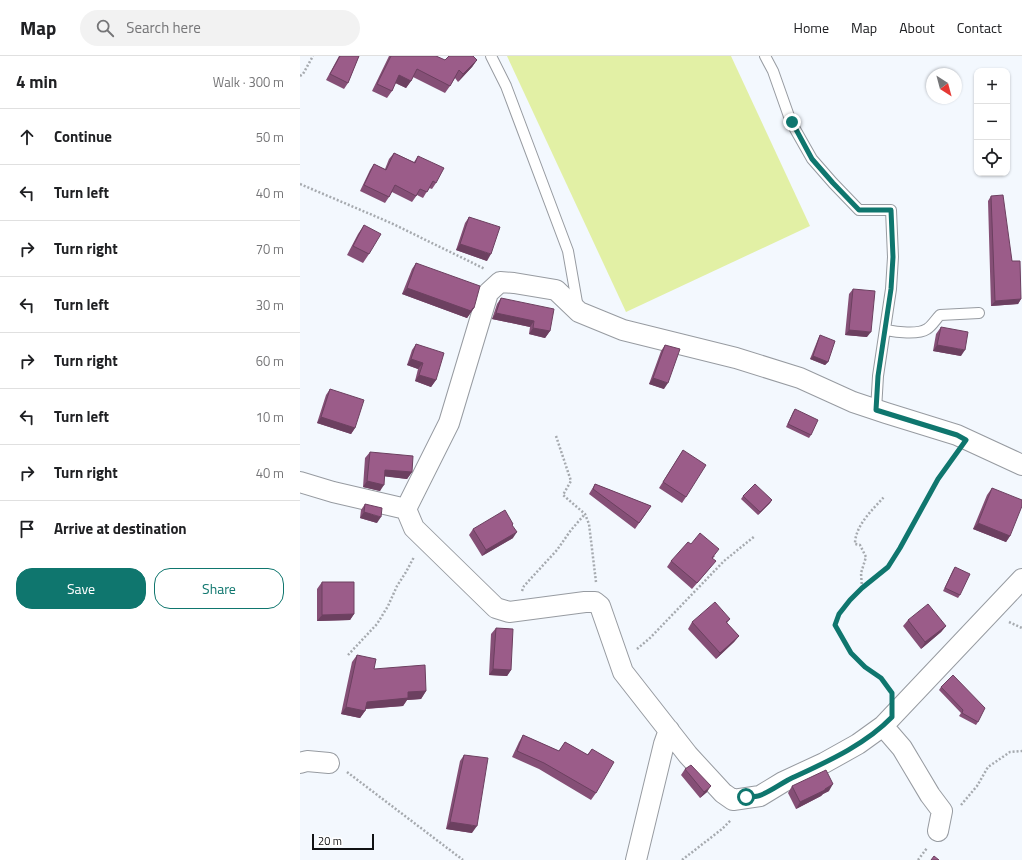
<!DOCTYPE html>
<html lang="en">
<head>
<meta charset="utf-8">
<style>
	body { margin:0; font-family:"Titillium Web",sans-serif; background:#f2f2f2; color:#202124 }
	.controls { position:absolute; right:12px; top:12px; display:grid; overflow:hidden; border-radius:8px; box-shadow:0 1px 3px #0004 }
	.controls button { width:36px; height:36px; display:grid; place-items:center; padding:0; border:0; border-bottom:1px solid #e0e0e0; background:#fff; color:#202124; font:20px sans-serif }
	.compass { position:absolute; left:626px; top:12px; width:36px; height:36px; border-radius:50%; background:#fff; box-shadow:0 1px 3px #0004; rotate:144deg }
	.scale { position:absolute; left:12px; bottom:10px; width:62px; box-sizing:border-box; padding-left:4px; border:2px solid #101214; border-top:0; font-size:11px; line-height:14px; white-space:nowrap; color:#101214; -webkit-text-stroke:3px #fff; paint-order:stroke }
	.stop { position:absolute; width:12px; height:12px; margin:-9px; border:3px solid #0f766e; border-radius:50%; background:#fff }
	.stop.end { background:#0f766e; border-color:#fff; box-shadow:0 1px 4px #0008 }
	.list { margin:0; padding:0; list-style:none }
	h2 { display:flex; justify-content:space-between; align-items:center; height:52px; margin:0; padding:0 16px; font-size:17px }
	h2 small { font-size:13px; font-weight:400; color:#757577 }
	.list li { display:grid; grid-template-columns:26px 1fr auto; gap:12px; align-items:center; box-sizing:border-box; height:56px; padding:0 16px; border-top:1px solid #e0e0e0 }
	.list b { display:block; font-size:15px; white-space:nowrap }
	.list em { font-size:13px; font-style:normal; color:#757577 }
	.actions { display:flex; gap:8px; padding:12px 16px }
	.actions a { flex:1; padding:9px 0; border:1px solid #0f766e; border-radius:16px; text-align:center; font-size:14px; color:#0f766e }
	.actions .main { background:#0f766e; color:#fff }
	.icon { flex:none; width:22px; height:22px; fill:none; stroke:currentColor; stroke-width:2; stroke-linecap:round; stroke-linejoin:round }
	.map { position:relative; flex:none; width:722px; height:804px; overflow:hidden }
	header { display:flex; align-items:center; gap:24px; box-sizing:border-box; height:56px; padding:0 20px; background:#fff; border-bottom:1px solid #e0e0e0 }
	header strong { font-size:19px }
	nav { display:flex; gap:22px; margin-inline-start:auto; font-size:14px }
	.search { width:280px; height:36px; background:#f2f2f2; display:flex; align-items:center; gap:10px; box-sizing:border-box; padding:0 14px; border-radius:22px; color:#757577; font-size:15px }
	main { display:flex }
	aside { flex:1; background:#fff }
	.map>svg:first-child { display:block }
	.green { fill:#e2f0a5 }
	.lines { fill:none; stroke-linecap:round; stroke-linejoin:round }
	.service-casing { stroke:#979ba1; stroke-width:12 }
	.minor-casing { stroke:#979ba1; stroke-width:22 }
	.path { stroke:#a6aaaf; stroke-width:2.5; stroke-dasharray:2 2; stroke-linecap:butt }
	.service { stroke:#fff; stroke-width:10 }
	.minor { stroke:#fff; stroke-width:20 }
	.wall { fill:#854f76 }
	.shaded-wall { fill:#6c4060 }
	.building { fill:#9b5c89; stroke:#6c4060 }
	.route { stroke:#0f766e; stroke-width:5 }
</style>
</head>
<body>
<header>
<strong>Map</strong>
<div class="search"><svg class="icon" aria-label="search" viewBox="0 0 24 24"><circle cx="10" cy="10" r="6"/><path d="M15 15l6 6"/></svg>Search here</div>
<nav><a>Home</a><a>Map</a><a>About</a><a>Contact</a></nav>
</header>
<main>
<aside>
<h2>4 min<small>Walk · 300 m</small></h2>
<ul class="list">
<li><svg class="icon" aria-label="ahead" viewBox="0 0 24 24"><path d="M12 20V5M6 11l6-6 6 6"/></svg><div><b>Continue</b></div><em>50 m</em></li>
<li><svg class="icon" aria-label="left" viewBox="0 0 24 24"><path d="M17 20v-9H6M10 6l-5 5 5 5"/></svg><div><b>Turn left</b></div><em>40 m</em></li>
<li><svg class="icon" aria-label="right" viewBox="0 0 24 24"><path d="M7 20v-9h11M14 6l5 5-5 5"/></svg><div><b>Turn right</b></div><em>70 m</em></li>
<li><svg class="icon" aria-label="left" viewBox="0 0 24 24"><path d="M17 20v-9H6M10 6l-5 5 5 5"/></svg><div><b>Turn left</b></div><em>30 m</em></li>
<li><svg class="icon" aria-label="right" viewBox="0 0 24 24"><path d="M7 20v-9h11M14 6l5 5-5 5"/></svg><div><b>Turn right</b></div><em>60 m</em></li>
<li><svg class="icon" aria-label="left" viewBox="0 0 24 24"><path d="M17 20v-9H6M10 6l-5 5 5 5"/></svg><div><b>Turn left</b></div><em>10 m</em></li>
<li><svg class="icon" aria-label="right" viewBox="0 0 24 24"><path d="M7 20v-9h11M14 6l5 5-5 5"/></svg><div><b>Turn right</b></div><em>40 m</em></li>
<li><svg class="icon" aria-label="arrive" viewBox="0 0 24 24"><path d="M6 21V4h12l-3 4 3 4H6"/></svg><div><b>Arrive at destination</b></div></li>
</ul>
<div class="actions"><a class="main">Save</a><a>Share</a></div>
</aside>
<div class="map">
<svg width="722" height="804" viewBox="0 0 722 804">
	<rect width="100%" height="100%" fill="#f3f8fe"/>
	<!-- green -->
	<path class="green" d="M207,0H431L510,170L326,256Z"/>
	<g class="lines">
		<defs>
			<path id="service" d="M191,0L206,30L268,195L278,252
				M465,0L473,15L491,66L512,103L533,127L559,154H591L593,201L591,233L578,320L576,354
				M586,274C596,276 618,279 627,273C632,270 636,263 640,259L679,257"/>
			<path id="minor" d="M0,426L33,436L106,453L114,472L196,552L209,556L285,546H295L300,550L323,616L388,699L423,737L433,744L460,740L483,726L524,707L558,688L583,670L722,523
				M106,453L149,367L188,237L200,226L214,227L256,234L279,256L323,274L436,302L500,322L553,346L586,357L657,379L722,409
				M583,670L602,692L630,739L642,755L638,775
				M0,707L7,705L29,707
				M336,804L364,688L369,674"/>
		</defs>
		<!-- service casing -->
		<use href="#service" class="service-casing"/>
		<!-- minor casing -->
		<use href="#minor" class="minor-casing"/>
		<!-- path -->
		<path class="path" d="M0,20L3,18L13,0
			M0,128L91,167L185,213
			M256,380L271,425L263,439L285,458L289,468L296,526
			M562,532L561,517L566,501L560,489L555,488C555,470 572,454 584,441
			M222,535L224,530L257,494L271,474L285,458
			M709,566L722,572
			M337,593L350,582L424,505L455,480
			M48,599L77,568L88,550L97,530L106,516L114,501
			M589,633L581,622L565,611L551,597L535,569L539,558L550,544L562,532L588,511L600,492L638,423L655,400
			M47,716L163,804
			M661,749L677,730L688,711L710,696L722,695
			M382,804L422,773L431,764
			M618,804L627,792"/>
		<!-- service -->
		<use href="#service" class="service"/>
		<!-- minor -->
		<use href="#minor" class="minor"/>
	</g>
	<!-- wall -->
	<path class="wall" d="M39,0H59L48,27L44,33L26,24Z
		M89,0H136L145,4H177L172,11L158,26L155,22L150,30L145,37L113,21L111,25L106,32L95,27L92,35L87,42L72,35Z
		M94,97L114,106L118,100L136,127L132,133L129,132L123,142L117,139L112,146L92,136L89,141L85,147L60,135L70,114L74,108L85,113L89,103Z
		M691,140L712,205L721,243L718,248L691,250L688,145Z
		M169,161L187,205L156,194L165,167Z
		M64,169L69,198L63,207L47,199L58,178Z
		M116,207L174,252L167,262L102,238L112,213Z
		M553,233L567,281L545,279L549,238Z
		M201,242L250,275L245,282L229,278L230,271L192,263L197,248Z
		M641,271L661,300L633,295L636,278Z
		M520,279L528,306L525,309L510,303L518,283Z
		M116,288L136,324L131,331L115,325L118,313L107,309L112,294Z
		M365,289L364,333L349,328L361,295Z
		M30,333L55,372L51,378L17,367L26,339Z
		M495,353L511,379L509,382L486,371L493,356Z
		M383,394L386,441L382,447L359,432Z
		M70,396L112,416L107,423L85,420L80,435L63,431L65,402Z
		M295,428L351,450L335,473L289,438Z
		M692,432L710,480L706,486L673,473L687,439Z
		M443,440L472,444L470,447L458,459L441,443Z
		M65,448L77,467L60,462L61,454Z
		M212,469L213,482L182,500L169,479L173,473Z
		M391,488L415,500L413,502L411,511L392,533L367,511L371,505Z
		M655,511L660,539L658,542L643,535L653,514Z
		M22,526L54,558L50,564L17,565V533Z
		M430,563L427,567L439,580L434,586L416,603L388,573L392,566Z
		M608,564L646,570L641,576L621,593L603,570Z
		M196,572L211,614L207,620L189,619L191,578Z
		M57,599L74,613L126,635L121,643L107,644L103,650L66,653L65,655L60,662L41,658L52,606Z
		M641,631L678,666L676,669L659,660L661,657L639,634Z
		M223,679L259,695L265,686L287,699L292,693L296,737L291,744L239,713L212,701L219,686Z
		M164,699L172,777L146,773L160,705Z
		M385,713L407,736L400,742L381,719Z
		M492,730L529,735L523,738L521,740L496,753L488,737Z"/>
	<!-- shaded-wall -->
	<path class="shaded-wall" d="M177,4L172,11L158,26L163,18Z
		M99,19L111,25L106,32L94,26Z
		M160,188L191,198L187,205L156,194Z
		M107,232L173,252H174L167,262L102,238Z
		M721,243L718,248L691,250L695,245Z
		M196,257L234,265L230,271L192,263Z
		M233,272L250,275L245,282L229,278Z
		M549,274L571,276L567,281L545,279Z
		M637,289L665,294L661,300L633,295Z
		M513,300L528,306L525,309L510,303Z
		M111,303L123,307L118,313L107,309Z
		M119,319L136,324L131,331L115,325Z
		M353,322L368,327L364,333L349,328Z
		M21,361L55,372L51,378L17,367Z
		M85,414L112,416L107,423L81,420Z
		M67,425L84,429L80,435L63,431Z
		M472,444L470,447L458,459L460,456Z
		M64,456L81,461L77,467L60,462Z
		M678,467L710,480L706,486L673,473Z
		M217,476L213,482L182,500L186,494Z
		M54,558L50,564L17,565L22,559Z
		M646,570L641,576L621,593L625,586Z
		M439,580L434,586L416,603L420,597Z
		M193,613L211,614L207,620L189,619Z
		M126,635L121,643L107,644L103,650L62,653L67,646L108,636Z
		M46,651L65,655L60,662L41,658Z
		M533,728L529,735L523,738L521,740L496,753L500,746Z
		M411,730L407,736L400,742L404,736Z
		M150,766L177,770L172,777L146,773Z"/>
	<!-- building -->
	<path class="building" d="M40,0H59L48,27L30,18Z
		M91,0H136L145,4L149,0H173L177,4L163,18L159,14L150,30L117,13L111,25L99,19L92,35L77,28Z
		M94,97L115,107L118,100L144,112L136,127L133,125L127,136L120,133L116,140L95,129L89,141L64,129L74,108L86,114Z
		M703,139L712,205H720L721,243L695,245L691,140Z
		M169,161L200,171L191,198L160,188Z
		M64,169L81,178L69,198L53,190Z
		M116,207L180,230L174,252H173L171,255L107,232Z
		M553,233L575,235L571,276L549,274Z
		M201,242L254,253L250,275L233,272L234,265L196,257Z
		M641,271L668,276L665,294L637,289Z
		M520,279L535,285L528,306L513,300Z
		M116,288L144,297L136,324L119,319L123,307L111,303Z
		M365,289L380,293L368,327L353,322Z
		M30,333L64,344L55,372L21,361Z
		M495,353L518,364L511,379L488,368Z
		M383,394L406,409L386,441L363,426Z
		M70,396L113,400L112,416L85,414L84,429L67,425Z
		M295,428L351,450L339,467L293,433Z
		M455,428L472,444L460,456L443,440Z
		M692,432L722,444V450L710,480L678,467Z
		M65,448L82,452L81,461L64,456Z
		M205,454L213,468L212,469L217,476L186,494L173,473Z
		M400,477L419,493L412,502L416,505L397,527L371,505L388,486L391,488Z
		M655,511L670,518L660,539L645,532Z
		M22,526H54V558L22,559Z
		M415,546L430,563L426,566L439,580L420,597L392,566Z
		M628,548L646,570L625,586L608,564Z
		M196,572L213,573L211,614L193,613Z
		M57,599L76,603L74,613L125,609L126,635L108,636V642L67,646L65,655L46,651Z
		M653,619L685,652L678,666L662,657L663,654L641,631Z
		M223,679L259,695L265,686L288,699L292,693L314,706L296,737L244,707L217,695Z
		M164,699L188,702L177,770L150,766Z
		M391,709L411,730L404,736L385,713Z
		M526,714L533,728L525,733V734L500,746L492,730Z
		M634,800L639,804H631Z"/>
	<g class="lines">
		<!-- route -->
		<path class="route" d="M446,741C451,741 457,741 461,739C471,735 479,729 488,724C524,707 564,690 592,661V637L581,622L565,611L551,597L535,569L539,558L550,544L562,532L588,511L600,492L638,423L666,384L657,379L576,354L578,320L591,233L593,201L591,154H559L533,127L512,103L492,66"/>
	</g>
</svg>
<div class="controls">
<button>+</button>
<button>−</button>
<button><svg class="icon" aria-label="locate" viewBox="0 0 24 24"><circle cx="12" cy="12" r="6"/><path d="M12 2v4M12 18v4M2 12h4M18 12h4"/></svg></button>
</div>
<svg class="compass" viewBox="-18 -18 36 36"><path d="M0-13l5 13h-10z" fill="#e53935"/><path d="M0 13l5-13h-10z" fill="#757577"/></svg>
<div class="scale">20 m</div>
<div class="stop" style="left:446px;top:741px"></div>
<div class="stop end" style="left:492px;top:66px"></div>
</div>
</main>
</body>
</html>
